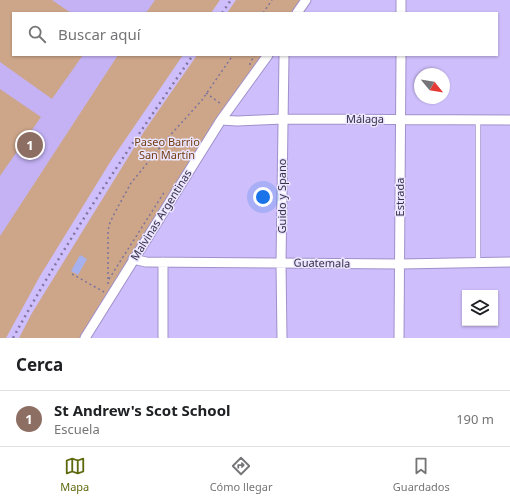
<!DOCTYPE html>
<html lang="es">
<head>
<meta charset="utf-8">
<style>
	body { margin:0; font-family:"Noto Sans",sans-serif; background:#f6f6f6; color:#202124 }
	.controls { position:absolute; right:12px; bottom:12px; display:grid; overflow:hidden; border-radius:0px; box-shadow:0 1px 3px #0004 }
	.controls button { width:36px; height:36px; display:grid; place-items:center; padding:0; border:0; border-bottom:1px solid #e0e0e0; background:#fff; color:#202124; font:20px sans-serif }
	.compass { position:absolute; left:414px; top:68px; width:36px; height:36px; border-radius:50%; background:#fff; box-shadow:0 1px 3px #0004; rotate:120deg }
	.you { position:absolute; left:263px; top:197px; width:14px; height:14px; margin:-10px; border:3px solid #fff; border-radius:50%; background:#1a73e8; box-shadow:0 0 0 6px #1a73e833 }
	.badge { display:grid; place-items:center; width:26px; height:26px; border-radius:50%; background:#5e690e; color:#fff; font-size:13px; font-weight:700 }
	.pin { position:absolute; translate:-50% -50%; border:2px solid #fff; box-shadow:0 1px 4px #0006 }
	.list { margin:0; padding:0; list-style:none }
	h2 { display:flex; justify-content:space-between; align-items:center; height:52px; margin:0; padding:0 16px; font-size:17px }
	h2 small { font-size:13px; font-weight:400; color:#757577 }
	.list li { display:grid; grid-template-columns:26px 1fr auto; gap:12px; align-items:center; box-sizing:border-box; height:56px; padding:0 16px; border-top:1px solid #e0e0e0 }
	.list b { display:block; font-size:15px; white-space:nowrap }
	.list p { margin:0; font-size:13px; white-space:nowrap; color:#757577 }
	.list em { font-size:13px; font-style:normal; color:#757577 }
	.icon { flex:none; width:22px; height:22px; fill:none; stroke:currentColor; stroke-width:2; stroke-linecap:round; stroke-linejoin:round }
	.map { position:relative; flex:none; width:510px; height:338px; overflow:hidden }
	.search { position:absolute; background:#fff; box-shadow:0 1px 3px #0004; left:12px; right:12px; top:12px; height:44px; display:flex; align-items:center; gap:10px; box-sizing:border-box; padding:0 14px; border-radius:0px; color:#757577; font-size:15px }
	.sheet { height:108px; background:#fff }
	nav { display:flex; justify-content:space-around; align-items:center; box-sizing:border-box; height:56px; border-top:1px solid #e0e0e0; background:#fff; font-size:11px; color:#757577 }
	nav a { display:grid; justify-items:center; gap:2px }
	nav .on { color:#5e690e }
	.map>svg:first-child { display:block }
	.built { fill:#c4b2f5 }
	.green { fill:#cda68a }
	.building { fill:#a7b1ee }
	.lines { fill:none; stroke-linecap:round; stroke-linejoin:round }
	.lane-casing { stroke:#a090cb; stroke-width:6 }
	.street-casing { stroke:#a090cb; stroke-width:11 }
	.path { stroke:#7e739c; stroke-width:1.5; stroke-dasharray:2 3; stroke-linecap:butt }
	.lane { stroke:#fff; stroke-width:4.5 }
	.street { stroke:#fff; stroke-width:9 }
	.rail { stroke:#8276a1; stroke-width:2.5; stroke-dasharray:2 4; stroke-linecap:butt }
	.labels { text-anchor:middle; stroke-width:3; stroke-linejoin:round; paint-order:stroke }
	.street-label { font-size:11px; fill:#362f47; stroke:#ebe5ff }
	.park-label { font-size:11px; fill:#723d0e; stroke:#ebe5ff }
</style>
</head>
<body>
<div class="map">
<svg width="510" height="338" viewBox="0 0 510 338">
	<rect width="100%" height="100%" fill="#cebefb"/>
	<!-- built -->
	<path class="built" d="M0,0H155L146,13H13V55H118L0,236Z"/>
	<!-- green -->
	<path class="green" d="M0,0H52L71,13H13V55H83L52,99L0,62Z
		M155,0H220L211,13H146Z
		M236,0H303L294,13H227Z
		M118,55H183L112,159L40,276L6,338H0V236Z
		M197,55H264L82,338H19L32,313L145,130Z
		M0,89L41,117L0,176Z"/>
	<!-- building -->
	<path class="building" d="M80,255L87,259L78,275L71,271Z"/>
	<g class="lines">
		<defs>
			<path id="lane" d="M478,263V120"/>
			<path id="street" d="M297,13L306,0
				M401,13V0
				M221,120L237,121L283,119L510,120
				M133,259L146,262L400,264L510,262
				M163,262V338
				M85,338L221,120L268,55
				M282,338L281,263L284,55
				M399,338L401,55"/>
		</defs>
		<!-- lane casing -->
		<use href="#lane" class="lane-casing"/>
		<!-- street casing -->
		<use href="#street" class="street-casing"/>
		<!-- path -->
		<path class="path" d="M263,13L272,0
			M250,65V63L255,55
			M206,93L221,104
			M72,274L104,292
			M109,279L165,191
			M108,284V233L109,225L113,216L131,183L166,140L202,100L233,55"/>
		<!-- lane -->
		<use href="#lane" class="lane"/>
		<!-- street -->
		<use href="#street" class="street"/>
		<!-- rail -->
		<path class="rail" d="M222,13L231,0
			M13,338C66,241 130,146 193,55"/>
	</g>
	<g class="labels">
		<!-- street labels -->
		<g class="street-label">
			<text x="365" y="123">Málaga</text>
			<text transform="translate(282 196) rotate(-90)" y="4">Guido y Spano</text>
			<text transform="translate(400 197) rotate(-90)" y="4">Estrada</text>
			<text transform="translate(161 215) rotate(-58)" y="4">Malvinas Argentinas</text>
			<text transform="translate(322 263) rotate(1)" y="4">Guatemala</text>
		</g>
		<!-- park labels -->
		<g class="park-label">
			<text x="167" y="146">Paseo Barrio<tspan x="167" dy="13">San Martín</tspan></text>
		</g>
	</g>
</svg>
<div class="controls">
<button><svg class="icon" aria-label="layers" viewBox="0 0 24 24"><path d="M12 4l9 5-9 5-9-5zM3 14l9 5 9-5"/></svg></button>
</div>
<svg class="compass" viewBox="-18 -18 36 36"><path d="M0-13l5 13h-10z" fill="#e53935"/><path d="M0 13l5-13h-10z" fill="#757577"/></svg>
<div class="you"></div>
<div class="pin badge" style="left:30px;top:145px;background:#8d6e63">1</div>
<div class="search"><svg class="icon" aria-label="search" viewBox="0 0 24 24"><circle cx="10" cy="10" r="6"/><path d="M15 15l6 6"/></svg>Buscar aquí</div>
</div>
<section class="sheet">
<h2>Cerca<small></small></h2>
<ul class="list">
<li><span class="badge" style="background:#8d6e63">1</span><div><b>St Andrew's Scot School</b><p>Escuela</p></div><em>190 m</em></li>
</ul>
</section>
<nav>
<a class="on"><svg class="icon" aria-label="map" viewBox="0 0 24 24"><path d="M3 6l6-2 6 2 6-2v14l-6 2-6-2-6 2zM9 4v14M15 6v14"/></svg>Mapa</a>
<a><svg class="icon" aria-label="directions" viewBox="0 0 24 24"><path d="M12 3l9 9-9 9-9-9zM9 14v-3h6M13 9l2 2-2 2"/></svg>Cómo llegar</a>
<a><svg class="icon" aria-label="saved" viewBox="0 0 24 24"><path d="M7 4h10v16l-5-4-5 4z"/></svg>Guardados</a>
</nav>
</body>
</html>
